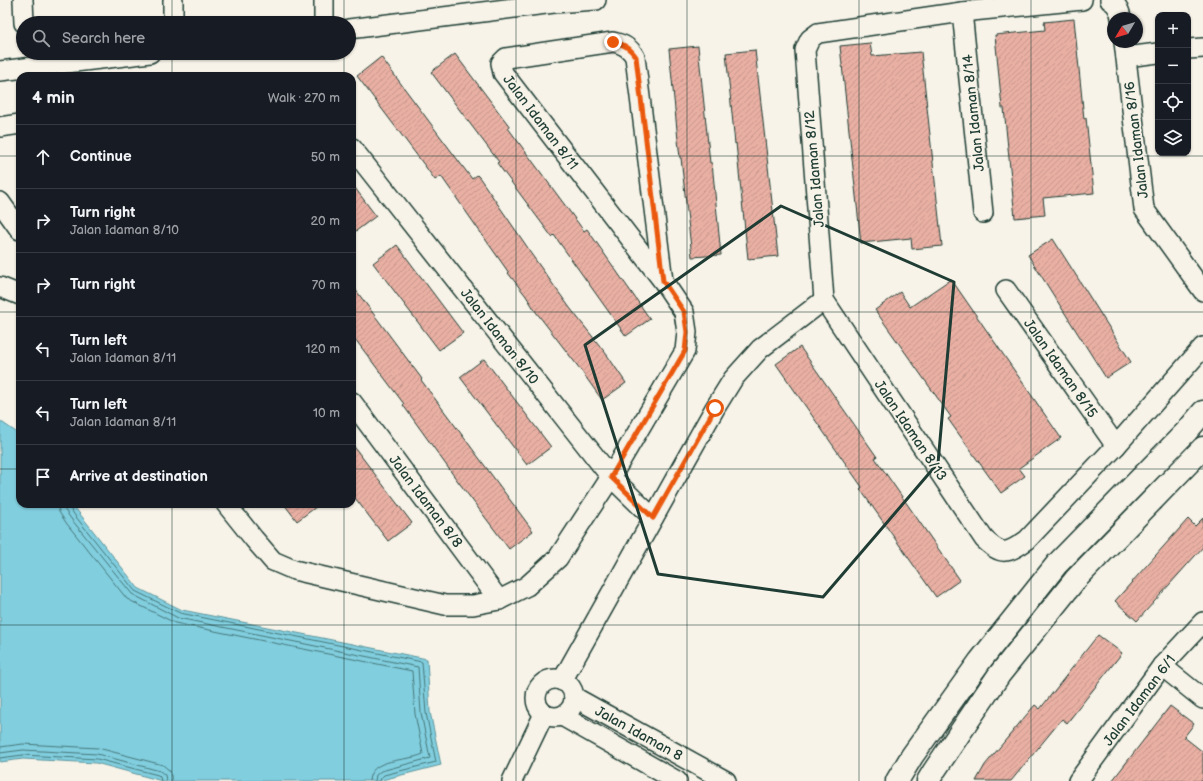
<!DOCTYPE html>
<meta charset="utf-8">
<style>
:root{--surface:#171b24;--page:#20242c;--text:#f1f3f6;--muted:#9ea1a6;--line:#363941}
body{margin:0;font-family:"Balsamiq Sans",sans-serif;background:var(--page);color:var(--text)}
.controls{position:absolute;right:12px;top:12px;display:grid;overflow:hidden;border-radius:8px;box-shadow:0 1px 3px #0004}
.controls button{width:36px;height:36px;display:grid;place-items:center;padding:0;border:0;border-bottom:1px solid var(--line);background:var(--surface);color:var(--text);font:20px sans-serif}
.compass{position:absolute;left:1107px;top:12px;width:36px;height:36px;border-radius:50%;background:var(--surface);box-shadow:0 1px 3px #0004;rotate:232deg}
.stop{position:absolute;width:12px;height:12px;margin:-9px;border:3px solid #ea580c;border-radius:50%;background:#fff}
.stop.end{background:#ea580c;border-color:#fff;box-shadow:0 1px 4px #0008}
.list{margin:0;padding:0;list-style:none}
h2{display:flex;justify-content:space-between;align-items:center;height:52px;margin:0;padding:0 16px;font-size:17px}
h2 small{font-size:13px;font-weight:400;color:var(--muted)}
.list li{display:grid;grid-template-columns:26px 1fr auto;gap:12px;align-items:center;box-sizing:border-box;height:64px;padding:0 16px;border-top:1px solid var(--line)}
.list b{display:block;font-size:15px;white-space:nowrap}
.list p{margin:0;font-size:13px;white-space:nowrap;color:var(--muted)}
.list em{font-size:13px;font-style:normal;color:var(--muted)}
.icon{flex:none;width:22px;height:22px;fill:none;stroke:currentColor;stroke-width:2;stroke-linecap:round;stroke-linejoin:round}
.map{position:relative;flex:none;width:1203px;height:781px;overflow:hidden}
.search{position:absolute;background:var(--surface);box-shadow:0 1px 3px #0004;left:16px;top:16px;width:340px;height:44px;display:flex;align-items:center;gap:10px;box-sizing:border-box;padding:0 14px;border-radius:22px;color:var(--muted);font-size:15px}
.panel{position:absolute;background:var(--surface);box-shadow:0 1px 3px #0004;left:16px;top:72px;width:340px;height:436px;border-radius:12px}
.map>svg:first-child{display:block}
</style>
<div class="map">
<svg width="1203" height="781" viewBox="0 0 1203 781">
<defs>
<pattern id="building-hatch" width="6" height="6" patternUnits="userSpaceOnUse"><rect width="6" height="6" fill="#e9afa3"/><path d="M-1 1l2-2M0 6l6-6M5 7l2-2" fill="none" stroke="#c7978d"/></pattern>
</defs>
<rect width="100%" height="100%" fill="#f7f3e8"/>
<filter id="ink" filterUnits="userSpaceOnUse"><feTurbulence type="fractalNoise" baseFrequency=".025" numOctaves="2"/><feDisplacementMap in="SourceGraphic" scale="8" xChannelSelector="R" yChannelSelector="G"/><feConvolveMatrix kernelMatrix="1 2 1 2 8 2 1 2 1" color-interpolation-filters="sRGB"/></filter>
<g filter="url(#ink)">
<polygon fill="#81cedf" stroke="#5a949b" points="0,421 16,432 20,437 20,504 72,504 138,588 182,610 427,659 430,712 441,765 378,781 162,781 96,763 23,759 0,762"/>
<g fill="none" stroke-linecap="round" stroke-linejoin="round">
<g stroke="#467778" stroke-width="1">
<path d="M58,504L59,512L67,524L127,599L175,623L412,671L415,714L423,754C407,762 370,757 369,781"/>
<polyline points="64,504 64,509 72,520 132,594 178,618 418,667 421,713 430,758 381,771 376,775 375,781"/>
<polyline points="69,504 69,507 76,517 135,591 180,613 422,662 426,713 436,762 384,775 381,778 380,781"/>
<polyline points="0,747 23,744 98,748 163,765 170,771 172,781"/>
<polyline points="0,753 23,750 97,754 160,771 165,775 166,781"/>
<polyline points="0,758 23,755 97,759 158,775 160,777 161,781"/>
</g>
</g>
<g fill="url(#building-hatch)" stroke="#1f3d34">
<polygon points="1074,19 1084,119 1086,118 1094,193 1043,198 1045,215 1015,218 1004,108 1002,108 995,35 1045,30 1044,22"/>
<polygon points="870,43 872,56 921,52 942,246 912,249 911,238 861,243 840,46"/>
<polygon points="698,46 710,163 712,163 721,255 692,257 681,158 680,158 678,140 669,49"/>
<polygon points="755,50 778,256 748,259 736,143 735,144 726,53"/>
<polygon points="455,54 510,127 508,128 584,231 587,229 650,319 626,336 554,235 552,237 497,163 499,162 431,72"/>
<polygon points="381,57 472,179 477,175 479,177 530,251 529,251 570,308 607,355 626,383 602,400 580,369 536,312 526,296 508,273 509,273 441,176 435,180 425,166 357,76"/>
<polygon points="352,184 376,216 352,234"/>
<polygon points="1053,239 1131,362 1106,378 1028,255"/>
<polygon points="397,245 463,333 439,350 373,263"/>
<polygon points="951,279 1061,438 1019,468 1025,476 1001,493 948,419 951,417 875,310 900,292 910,307"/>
<polygon points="352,285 422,379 421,380 468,443 533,531 509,549 454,476 403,405 404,404 352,335"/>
<polygon points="800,347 877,457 875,458 960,580 936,597 860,489 862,487 776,364"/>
<polygon points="484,359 551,447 527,465 460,377"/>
<polygon points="352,444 412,523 388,541 352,494"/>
<polygon points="284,504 320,504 297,521"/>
<polygon points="1203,518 1203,547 1137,621 1115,601 1188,519 1195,526"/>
<polygon points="1098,635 1122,653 1067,723 1062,719 1011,781 976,781 985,765 1023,719 1035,705 1040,709"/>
<polygon points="1170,706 1194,724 1184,737 1203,752 1203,781 1112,781"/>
</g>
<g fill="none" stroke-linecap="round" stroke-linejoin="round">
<defs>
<g id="minor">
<polyline points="23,0 24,23"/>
<path d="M1082,0L962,12L818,33L810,39L805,50L824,300L984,539C1002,556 1007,554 1027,540L1116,446L1203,347"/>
<path d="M1110,0C1117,4 1120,10 1121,18"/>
<polyline points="962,12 983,213"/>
<polyline points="173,23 173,0"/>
<polyline points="324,23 324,0"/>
<polyline points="349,29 554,3 596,0"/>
<polyline points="1124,42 1144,209 1203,291"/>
<polyline points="1188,49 1203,48"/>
<polyline points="1126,57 1158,53"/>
<polyline points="0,71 150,53"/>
<polyline points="0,127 20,124"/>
<polyline points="352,148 611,477 653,518"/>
<polyline points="0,202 20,230"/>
<polyline points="0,287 20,295"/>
<polyline points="1006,290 1116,446"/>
<polyline points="352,402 499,600"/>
<path d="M226,504L254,539L273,561L294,570L445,605H473L499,600L527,586L558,558L611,477L685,351L687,332L684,312L663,281L503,73L501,63L506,58L613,42C624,44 630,48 635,57L663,281"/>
<polyline points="1162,666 1203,699"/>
<circle cx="555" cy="698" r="19"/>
<polyline points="562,681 715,408 733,379 760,349 824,300"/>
<polyline points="574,697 726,781"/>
<polyline points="562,716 677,781"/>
<polyline points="512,781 544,714"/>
<polyline points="1078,781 1162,666 1203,622"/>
</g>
<g id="secondary">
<polyline points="897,781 912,756 980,661 1057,564 1187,431 1203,412"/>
<polyline points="928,781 934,771 999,675 1075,580 1203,448"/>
</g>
</defs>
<use href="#minor" stroke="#1f3d34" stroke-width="22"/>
<use href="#secondary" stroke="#1f3d34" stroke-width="25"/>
<use href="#minor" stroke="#f7f3e8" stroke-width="19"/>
<use href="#secondary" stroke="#f7f3e8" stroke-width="22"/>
</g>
</g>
<g fill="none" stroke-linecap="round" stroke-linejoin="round" filter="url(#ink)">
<path stroke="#ea580c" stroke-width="5" d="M613,42C624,44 630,48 636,57L663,281L684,312L687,332L685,351L611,477L653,518L715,408"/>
</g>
<path fill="none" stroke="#1f3d34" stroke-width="3" stroke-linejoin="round" d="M781,206L954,282L938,463L823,597L658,574L585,345Z"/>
<path fill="none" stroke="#1f3d34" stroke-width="1" stroke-opacity="0.55" d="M172,0V23M344,0V23M516,0V781M687,0V781M859,0V781M1031,0V781M172,53V76M344,53V76M0,156H20M352,156H1203M0,312H20M352,312H1203M0,469H20M352,469H1203M172,504V781M344,504V781M0,625H1203"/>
<g text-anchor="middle" stroke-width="3.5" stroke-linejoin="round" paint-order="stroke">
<g font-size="14" fill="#1f3d34" stroke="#f7f3e8">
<text transform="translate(973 113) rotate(-96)" y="5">Jalan Idaman 8/14</text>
<text transform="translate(541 122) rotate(53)" y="5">Jalan Idaman 8/11</text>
<text transform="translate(1136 140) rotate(-97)" y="5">Jalan Idaman 8/16</text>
<text transform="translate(814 169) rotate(-95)" y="5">Jalan Idaman 8/12</text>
<text transform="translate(500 336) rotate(52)" y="5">Jalan Idaman 8/10</text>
<text transform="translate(1061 368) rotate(55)" y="5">Jalan Idaman 8/15</text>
<text transform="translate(911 430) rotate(56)" y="5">Jalan Idaman 8/13</text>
<text transform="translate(426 501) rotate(53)" y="5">Jalan Idaman 8/8</text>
<text transform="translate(1139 700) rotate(-53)" y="5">Jalan Idaman 6/1</text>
<text transform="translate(639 733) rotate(29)" y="5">Jalan Idaman 8</text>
</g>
</g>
</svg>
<div class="controls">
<button>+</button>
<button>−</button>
<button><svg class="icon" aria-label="locate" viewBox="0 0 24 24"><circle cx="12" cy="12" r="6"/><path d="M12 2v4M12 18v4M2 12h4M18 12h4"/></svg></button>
<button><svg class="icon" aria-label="layers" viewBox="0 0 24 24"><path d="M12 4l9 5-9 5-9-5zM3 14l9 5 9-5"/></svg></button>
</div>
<svg class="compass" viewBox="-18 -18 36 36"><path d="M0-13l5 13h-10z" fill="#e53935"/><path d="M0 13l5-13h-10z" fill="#9ea1a6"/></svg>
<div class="stop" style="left:715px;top:408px"></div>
<div class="stop end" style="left:613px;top:42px"></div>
<div class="search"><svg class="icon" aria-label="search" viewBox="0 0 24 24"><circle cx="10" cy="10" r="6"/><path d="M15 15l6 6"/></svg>Search here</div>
<section class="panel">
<h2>4 min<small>Walk · 270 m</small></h2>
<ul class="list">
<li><svg class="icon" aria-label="ahead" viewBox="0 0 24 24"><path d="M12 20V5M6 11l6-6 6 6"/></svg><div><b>Continue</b></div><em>50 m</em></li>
<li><svg class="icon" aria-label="right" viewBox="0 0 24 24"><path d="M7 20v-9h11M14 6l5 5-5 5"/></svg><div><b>Turn right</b><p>Jalan Idaman 8/10</p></div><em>20 m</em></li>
<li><svg class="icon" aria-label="right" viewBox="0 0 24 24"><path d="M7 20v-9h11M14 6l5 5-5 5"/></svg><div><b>Turn right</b></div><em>70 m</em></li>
<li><svg class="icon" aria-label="left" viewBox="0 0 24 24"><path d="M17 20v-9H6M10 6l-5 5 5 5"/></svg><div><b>Turn left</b><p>Jalan Idaman 8/11</p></div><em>120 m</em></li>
<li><svg class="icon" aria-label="left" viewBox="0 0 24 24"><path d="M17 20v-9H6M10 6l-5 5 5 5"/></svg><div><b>Turn left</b><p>Jalan Idaman 8/11</p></div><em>10 m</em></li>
<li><svg class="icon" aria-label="arrive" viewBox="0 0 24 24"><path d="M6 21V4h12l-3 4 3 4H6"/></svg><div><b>Arrive at destination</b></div></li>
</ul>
</section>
</div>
